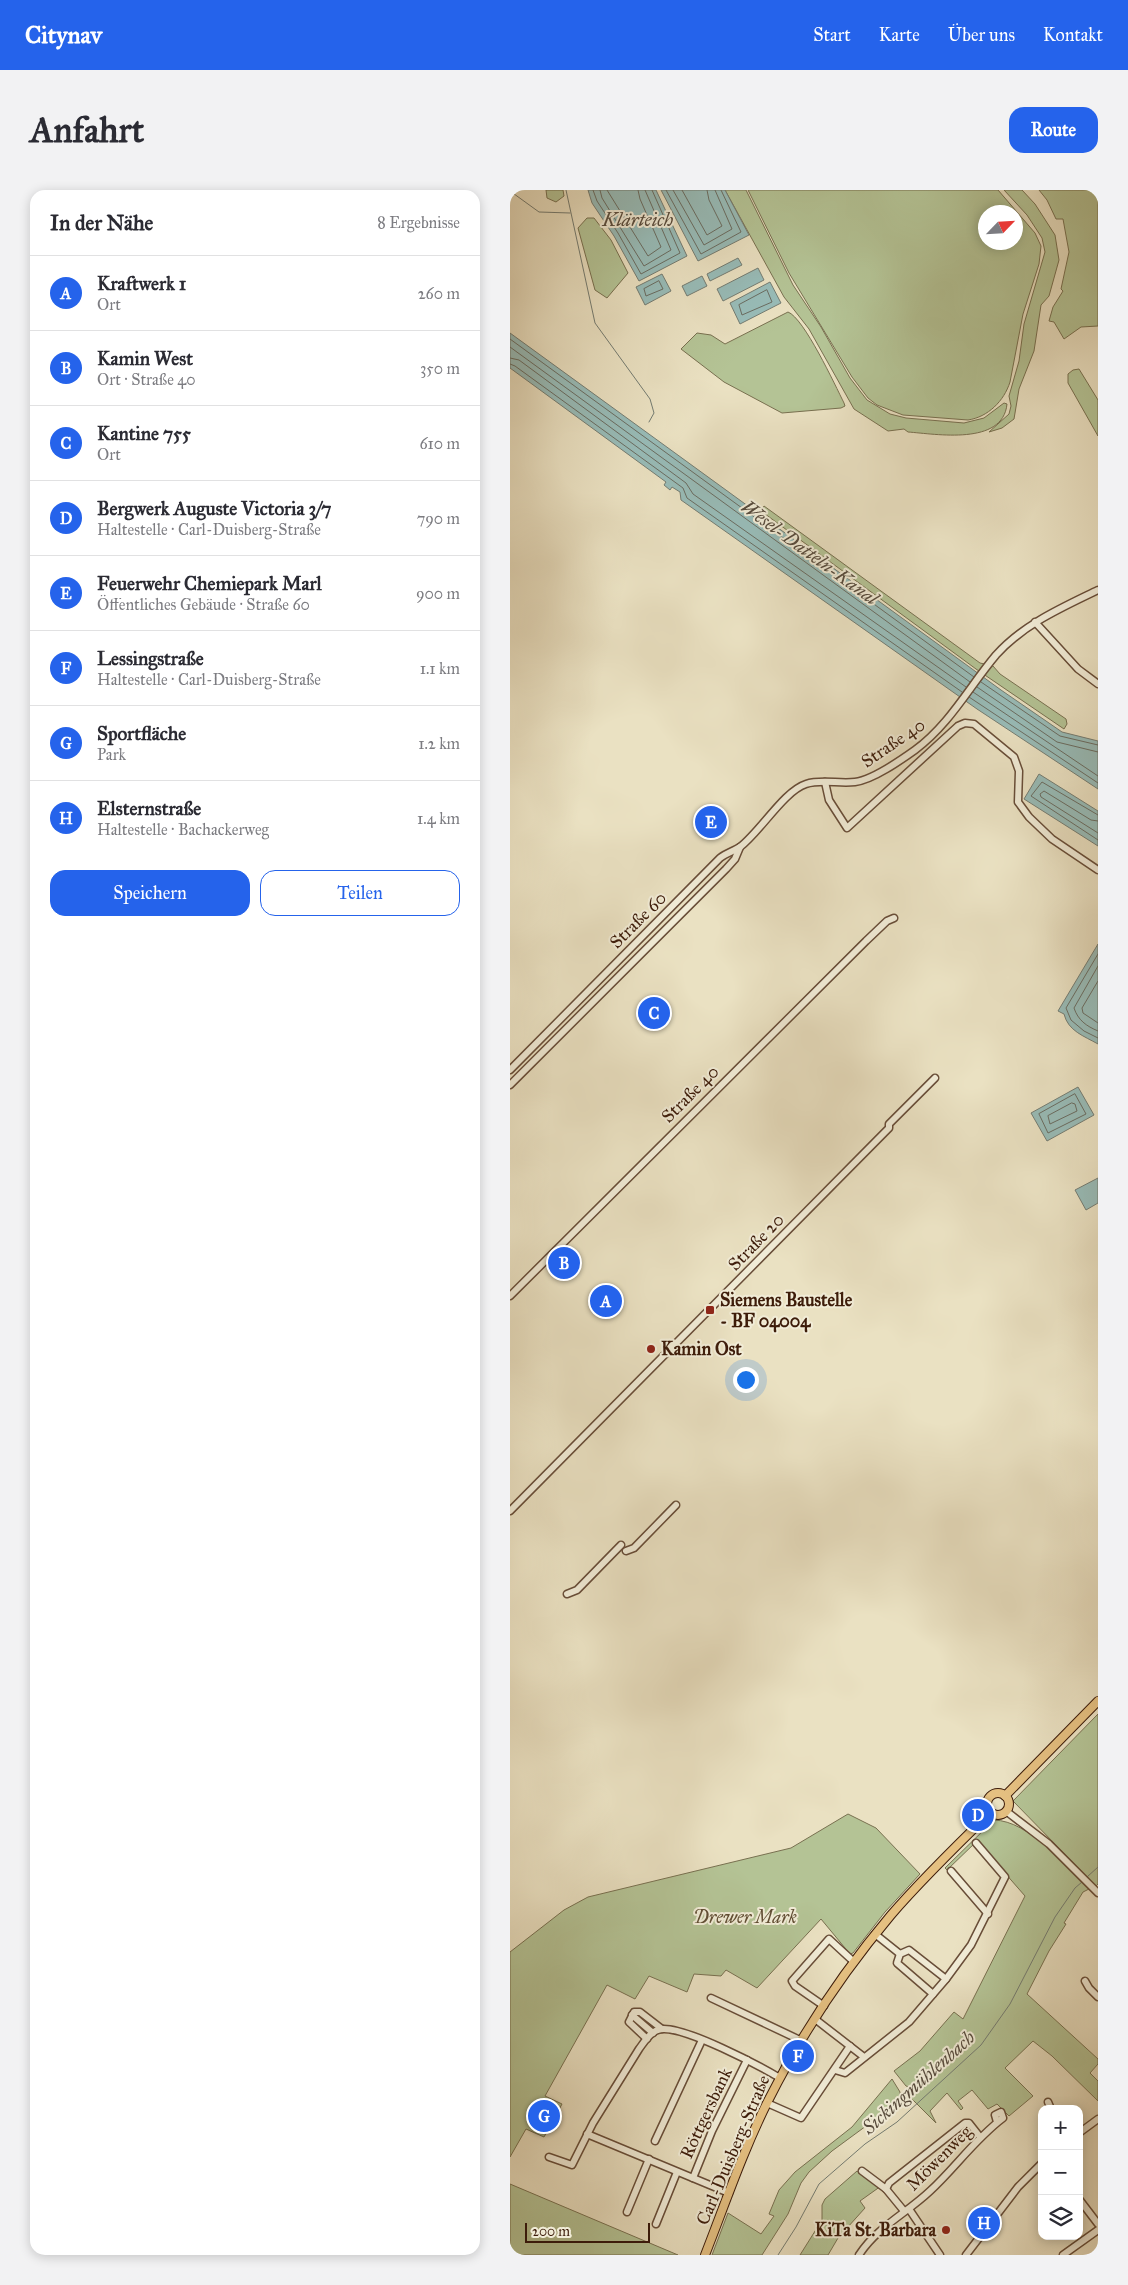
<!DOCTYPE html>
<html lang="de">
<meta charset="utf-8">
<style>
:root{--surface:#fff;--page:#f2f2f3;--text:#2b2b33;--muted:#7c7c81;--line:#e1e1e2;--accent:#2563eb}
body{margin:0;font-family:"IM FELL Great Primer",serif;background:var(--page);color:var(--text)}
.controls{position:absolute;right:15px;bottom:15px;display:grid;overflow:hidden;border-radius:10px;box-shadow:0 2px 12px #0003}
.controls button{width:45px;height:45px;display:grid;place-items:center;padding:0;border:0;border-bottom:1px solid var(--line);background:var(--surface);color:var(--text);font:25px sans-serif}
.compass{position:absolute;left:468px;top:15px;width:45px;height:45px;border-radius:50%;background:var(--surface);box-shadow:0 2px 12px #0003;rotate:65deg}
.scale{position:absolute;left:15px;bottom:12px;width:125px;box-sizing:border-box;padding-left:5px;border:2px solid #3d1c0a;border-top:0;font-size:14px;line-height:18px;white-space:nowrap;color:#3d1c0a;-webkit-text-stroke:4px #f1ecd7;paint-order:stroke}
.you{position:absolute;left:235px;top:1189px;width:18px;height:18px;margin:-12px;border:4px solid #fff;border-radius:50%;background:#1a73e8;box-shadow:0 0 0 8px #1a73e833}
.badge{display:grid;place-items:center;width:32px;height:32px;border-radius:50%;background:var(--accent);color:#fff;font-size:16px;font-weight:700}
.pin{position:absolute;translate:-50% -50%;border:2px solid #fff;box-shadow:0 1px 5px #0006}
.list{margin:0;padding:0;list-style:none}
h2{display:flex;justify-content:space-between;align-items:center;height:65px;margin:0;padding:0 20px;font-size:21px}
h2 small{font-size:16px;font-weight:400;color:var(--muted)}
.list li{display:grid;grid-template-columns:32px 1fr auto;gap:15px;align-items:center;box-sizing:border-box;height:75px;padding:0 20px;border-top:1px solid var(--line)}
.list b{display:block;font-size:19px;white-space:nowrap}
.list p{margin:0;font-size:16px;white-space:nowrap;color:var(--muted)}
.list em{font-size:16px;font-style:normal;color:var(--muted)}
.actions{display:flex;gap:10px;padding:15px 20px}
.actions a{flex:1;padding:11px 0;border:1px solid var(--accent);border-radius:15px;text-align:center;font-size:18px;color:var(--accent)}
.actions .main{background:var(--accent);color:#fff}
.icon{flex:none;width:28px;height:28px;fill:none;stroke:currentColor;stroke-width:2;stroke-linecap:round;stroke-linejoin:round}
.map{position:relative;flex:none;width:588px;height:2065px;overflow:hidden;border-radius:15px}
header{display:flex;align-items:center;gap:30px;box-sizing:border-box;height:70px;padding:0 25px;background:var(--accent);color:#fff}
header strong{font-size:24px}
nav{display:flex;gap:28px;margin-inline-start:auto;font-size:18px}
.intro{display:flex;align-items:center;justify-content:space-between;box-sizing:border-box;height:120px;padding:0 30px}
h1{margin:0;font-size:35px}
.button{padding:12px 22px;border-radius:15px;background:var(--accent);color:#fff;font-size:18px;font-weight:700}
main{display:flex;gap:30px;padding:0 30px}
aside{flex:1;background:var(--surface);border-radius:15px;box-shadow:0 2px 12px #0003}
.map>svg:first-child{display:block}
</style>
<header>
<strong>Citynav</strong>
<nav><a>Start</a><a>Karte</a><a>Über uns</a><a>Kontakt</a></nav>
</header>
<div class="intro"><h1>Anfahrt</h1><a class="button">Route</a></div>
<main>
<aside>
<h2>In der Nähe<small>8 Ergebnisse</small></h2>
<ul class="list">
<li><span class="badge">A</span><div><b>Kraftwerk 1</b><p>Ort</p></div><em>260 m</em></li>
<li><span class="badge">B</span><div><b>Kamin West</b><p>Ort · Straße 40</p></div><em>350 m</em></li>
<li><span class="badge">C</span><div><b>Kantine 755</b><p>Ort</p></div><em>610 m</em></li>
<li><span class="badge">D</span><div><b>Bergwerk Auguste Victoria 3/7</b><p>Haltestelle · Carl-Duisberg-Straße</p></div><em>790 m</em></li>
<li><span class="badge">E</span><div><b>Feuerwehr Chemiepark Marl</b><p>Öffentliches Gebäude · Straße 60</p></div><em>900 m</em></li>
<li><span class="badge">F</span><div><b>Lessingstraße</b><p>Haltestelle · Carl-Duisberg-Straße</p></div><em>1.1 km</em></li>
<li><span class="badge">G</span><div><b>Sportfläche</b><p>Park</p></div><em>1.2 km</em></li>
<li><span class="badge">H</span><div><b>Elsternstraße</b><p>Haltestelle · Bachackerweg</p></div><em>1.4 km</em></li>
</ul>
<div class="actions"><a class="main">Speichern</a><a>Teilen</a></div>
</aside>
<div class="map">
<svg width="588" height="2065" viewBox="0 0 588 2065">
<rect width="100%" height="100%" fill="#eae1c2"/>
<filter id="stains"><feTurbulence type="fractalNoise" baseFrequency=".004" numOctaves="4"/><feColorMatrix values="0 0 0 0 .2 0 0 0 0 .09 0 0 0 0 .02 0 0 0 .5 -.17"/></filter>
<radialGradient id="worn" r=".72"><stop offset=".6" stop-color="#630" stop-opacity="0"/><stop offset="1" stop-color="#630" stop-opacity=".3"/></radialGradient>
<g fill="#b4c395" stroke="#787050" fill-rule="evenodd">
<polygon points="36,0 53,0 54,6 46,12 37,8"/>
<path d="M215,0H236L283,95L311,137L340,188L357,210L380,224L396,228L454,233L474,228L494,213L497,214C493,256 426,244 398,242L394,239L378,241L344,219L299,139L274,107Z"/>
<path d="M238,0H488L525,43L531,56L529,74L513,124L500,192C494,211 478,227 458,230L393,225L367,215L358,208L342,187L279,83ZM476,22H506V52H476Z"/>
<polygon points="494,0 512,0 525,14 545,45 549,70 539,106 531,115 524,161 509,199 504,229 492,238 479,242 499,224 501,216 499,206 509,171 514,134 535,62 532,48 517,25"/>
<polygon points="529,0 588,0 588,136 571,137 554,149 544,132 539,131 543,117 553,101 551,99 559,62 553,29 546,29 537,10"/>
<polygon points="77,28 84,28 101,50 118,83 97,108 85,100 68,38"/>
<path d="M278,122C294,128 325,195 334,213L335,216L331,218L272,223L214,192L171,159L187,143L201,145L215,154Z"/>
<polygon points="569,179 588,210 588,246 558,193 558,184 563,180"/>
<polygon points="254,316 470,473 483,476 490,484 556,529 557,534 554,539 466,479 251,321"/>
<polygon points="588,1524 588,1694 586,1696 503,1611"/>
<polygon points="338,1624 366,1638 410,1684 375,1722 343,1763 340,1764 311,1729 247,1798 216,1780 211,1786 184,1784 177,1802 139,1786 125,1809 97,1795 35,1906 52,1914 34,1947 16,1939 0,1967 0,1762 54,1720 78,1707 281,1658"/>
<path d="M484,1630C519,1631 555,1675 579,1699L573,1702L554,1733L556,1734L539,1761L517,1804L588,1869V1874L580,1883L588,1891V1911L542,1866L523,1851L495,1878L523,1906L499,1926L487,1914L478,1919L462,1900L448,1911L453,1918L451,1920L437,1903L420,1921L426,1933L400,1907L397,1902L399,1897L396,1896L384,1881L410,1861L444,1822L453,1829L515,1706L467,1651L437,1680L435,1678Z"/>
<polygon points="382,1889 390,1902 390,1911 322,1961 299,1982 291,1993 278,2024 252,2065 202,2065 218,2023 251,2044 264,2026 259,2024 269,2000 285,1982 342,1937"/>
<polygon points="347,1981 371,1996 350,2011 355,2018 328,2048 318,2065 290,2065 312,2030 312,2015 315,2009"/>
<polygon points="0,1994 168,2065 0,2065"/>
</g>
<g fill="#98bcb8" stroke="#747c72">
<polygon points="78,0 146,0 177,66 129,91 104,46 82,13"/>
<polygon points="151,0 215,0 239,45 188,71"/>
<polygon points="228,68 232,75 200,91 197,84"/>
<polygon points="248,78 254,90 213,111 207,99"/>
<polygon points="152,84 161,101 135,115 126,97"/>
<polygon points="192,86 197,96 177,106 172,96"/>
<polygon points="260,92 271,113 230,134 220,113"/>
<polygon points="0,143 491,500 552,542 588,551 588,599 467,519 171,310 170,302 162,297 160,300 154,295 156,292 0,178"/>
<polygon points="529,584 588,621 588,656 514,609"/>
<path d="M588,754V854C574,846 558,841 554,824L548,821Z"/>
<polygon points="568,897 584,925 537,951 521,923"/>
<polygon points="588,988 588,1013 576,1020 565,1000"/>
</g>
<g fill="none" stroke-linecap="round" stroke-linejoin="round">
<g stroke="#6a6c61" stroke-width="1">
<polyline points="83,0 87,11 108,43 131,84 170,63 142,0"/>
<polyline points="90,0 92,8 134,76 161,60 135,0"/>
<polyline points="97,0 138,66 151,57 130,9 128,0"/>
<polyline points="156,0 191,64 231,42 211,0"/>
<polyline points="163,0 194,55 222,39 205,0"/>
<polyline points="172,0 197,45 212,36 199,10 197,0"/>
<polygon points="149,91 153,99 136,106 134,99"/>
<polygon points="257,100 262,112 232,125 229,115"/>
<polyline points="0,149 464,487"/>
<polyline points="0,157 460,492"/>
<polyline points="0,168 9,170 176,293 183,304 456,497"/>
<polyline points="0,174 5,176 173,298 177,308 452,502"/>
<polyline points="471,492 550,546 588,555"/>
<polyline points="467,497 547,552 588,562"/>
<polyline points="463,502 588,586"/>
<polyline points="459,507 588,593"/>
<polyline points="588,625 532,592 521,606 588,650"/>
<polyline points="588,631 581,630 534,601 530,604 531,607 588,643"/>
<polyline points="588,764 556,818 561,830 574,841 588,848"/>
<path d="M588,776L564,818C568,830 576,836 588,841"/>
<polyline points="588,791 572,818 573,823 588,833"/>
<polygon points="565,904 576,924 538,943 529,924"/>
<polygon points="562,913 565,914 567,921 540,934 538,926"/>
</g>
<g stroke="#747c72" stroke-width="1">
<polyline points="56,0 85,133 140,209 144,223 139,232"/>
<polyline points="0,1 29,22 60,23"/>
<polyline points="577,1687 588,1677"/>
<polyline points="268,2065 286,2037 309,1994 355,1954 387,1932 471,1855 500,1814 545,1727 565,1698 572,1692"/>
</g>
<defs>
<g id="minor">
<polyline points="525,432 568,479 588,494"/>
<polyline points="315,592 319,610 337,638 448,536 455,533 464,534 504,567 509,581 508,612 519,627 542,649 588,680"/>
<path d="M0,880L210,668C216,663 224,661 230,657C250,642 274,601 296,594C311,589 329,594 345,592C363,590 391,570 405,560C440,534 459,497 486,465C514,434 551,418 588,400"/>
<polyline points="0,895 216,679 225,669 230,657"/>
<polyline points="0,1106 356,751 377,731 384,728"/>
<polyline points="0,1321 379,938 379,934 425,888"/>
<polyline points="116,1361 124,1358 166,1315"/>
<polyline points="57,1404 67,1400 111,1355"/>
<polyline points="496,1621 539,1654 588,1703"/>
<polyline points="441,1681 478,1724"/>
<polyline points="365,1744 390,1764"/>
<polyline points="575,1791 579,1798 588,1807"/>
<polyline points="423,1804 387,1773 390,1764 399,1760 436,1789"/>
<polyline points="201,1808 292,1851"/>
<polyline points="314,1816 285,1796 282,1791 319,1749 344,1772"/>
<polyline points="122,1825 143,1843"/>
<polyline points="305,1829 354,1867"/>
<polyline points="137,1849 119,1832 124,1822 130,1822 152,1839"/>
<polyline points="325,1880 335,1883 399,1832 436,1789 461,1755 495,1687 466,1653"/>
<polyline points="538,1912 541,1919"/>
<polyline points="257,1913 291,1928 340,1856"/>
<polyline points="569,1943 588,1929"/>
<polyline points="77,1944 219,2003"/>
<polyline points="145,1951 192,1850"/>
<path d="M39,1967L62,1975L83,1933L129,1859C135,1851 141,1840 152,1839C176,1837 248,1875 270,1888"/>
<polyline points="352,1981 376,1999 394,2021"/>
<polyline points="183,1988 202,1941 237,1870"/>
<polyline points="376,1999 379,1993 455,1933 459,1933 470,1947"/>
<polyline points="569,2009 588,2034"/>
<polyline points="399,2019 430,2065"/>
<polyline points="117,2022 139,1969"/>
<polyline points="146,2034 167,1982"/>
<path d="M349,2065C367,2037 397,2023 420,2001C445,1978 465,1949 493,1928L491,1922L485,1925L487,1932"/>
<polyline points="456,2065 508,1997 532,1973"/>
<polyline points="553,2065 588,2040"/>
</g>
<g id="major">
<circle cx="488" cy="1614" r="11"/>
<polyline points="495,1606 588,1511"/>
<path d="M195,2065C215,2014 233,1961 258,1911C291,1845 333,1782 381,1725C412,1689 447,1655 481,1622"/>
</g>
</defs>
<use href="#minor" stroke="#684d38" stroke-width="9"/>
<use href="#major" stroke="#3d1c0a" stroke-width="10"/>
<use href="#minor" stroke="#f1ecd7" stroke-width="6"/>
<use href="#major" stroke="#e5c081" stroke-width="8"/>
</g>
<g fill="#8f2418" stroke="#f1ecd7" stroke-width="2">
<rect x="195" y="1115" width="10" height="10" rx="2.5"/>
<circle cx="141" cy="1159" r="5"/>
<circle cx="436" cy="2040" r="5"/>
</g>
<g text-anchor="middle" stroke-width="4" stroke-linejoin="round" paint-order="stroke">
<g font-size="18" fill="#3d1c0a" stroke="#f1ecd7">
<text transform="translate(383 553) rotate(-34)" y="6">Straße 40</text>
<text transform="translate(128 730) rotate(-45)" y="6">Straße 60</text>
<text transform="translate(180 904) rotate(-45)" y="6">Straße 40</text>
<text transform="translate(246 1052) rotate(-46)" y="6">Straße 20</text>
<text transform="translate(196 1923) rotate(-65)" y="6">Röttgersbank</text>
<text transform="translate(223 1960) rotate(-67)" y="6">Carl-Duisberg-Straße</text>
<text transform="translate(429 1968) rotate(-45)" y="6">Möwenweg</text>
</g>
<g font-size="18" font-weight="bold" fill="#3d1c0a" stroke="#f1ecd7" text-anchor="start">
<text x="210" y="1116">Siemens Baustelle<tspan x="210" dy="21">- BF 04004</tspan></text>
<text x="151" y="1165">Kamin Ost</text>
<text x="426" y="2046" text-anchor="end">KiTa St. Barbara</text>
</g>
<g font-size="18" font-style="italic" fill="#614e34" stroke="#f1ecd7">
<text x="235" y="1733">Drewer Mark</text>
</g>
<g font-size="19" font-style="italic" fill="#584c3e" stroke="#f1ecd7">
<text x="128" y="36">Klärteich</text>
<text transform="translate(300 362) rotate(36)" y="7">Wesel-Datteln-Kanal</text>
<text transform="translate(408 1892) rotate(-42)" y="7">Sickingmühlenbach</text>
</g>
</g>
<rect width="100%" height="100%" filter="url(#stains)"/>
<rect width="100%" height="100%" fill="url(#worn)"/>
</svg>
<div class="controls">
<button>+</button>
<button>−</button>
<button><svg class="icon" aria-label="layers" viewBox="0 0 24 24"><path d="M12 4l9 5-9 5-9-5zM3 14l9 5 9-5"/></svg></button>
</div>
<svg class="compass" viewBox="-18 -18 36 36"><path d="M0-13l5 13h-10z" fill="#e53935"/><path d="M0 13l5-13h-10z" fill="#7c7c81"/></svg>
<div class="scale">200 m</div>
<div class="you"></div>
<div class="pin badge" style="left:96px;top:1111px">A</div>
<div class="pin badge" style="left:54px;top:1073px">B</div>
<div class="pin badge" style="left:144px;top:823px">C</div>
<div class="pin badge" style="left:468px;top:1625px">D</div>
<div class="pin badge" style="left:201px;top:632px">E</div>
<div class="pin badge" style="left:288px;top:1866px">F</div>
<div class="pin badge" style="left:34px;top:1926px">G</div>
<div class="pin badge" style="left:474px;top:2033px">H</div>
</div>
</main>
